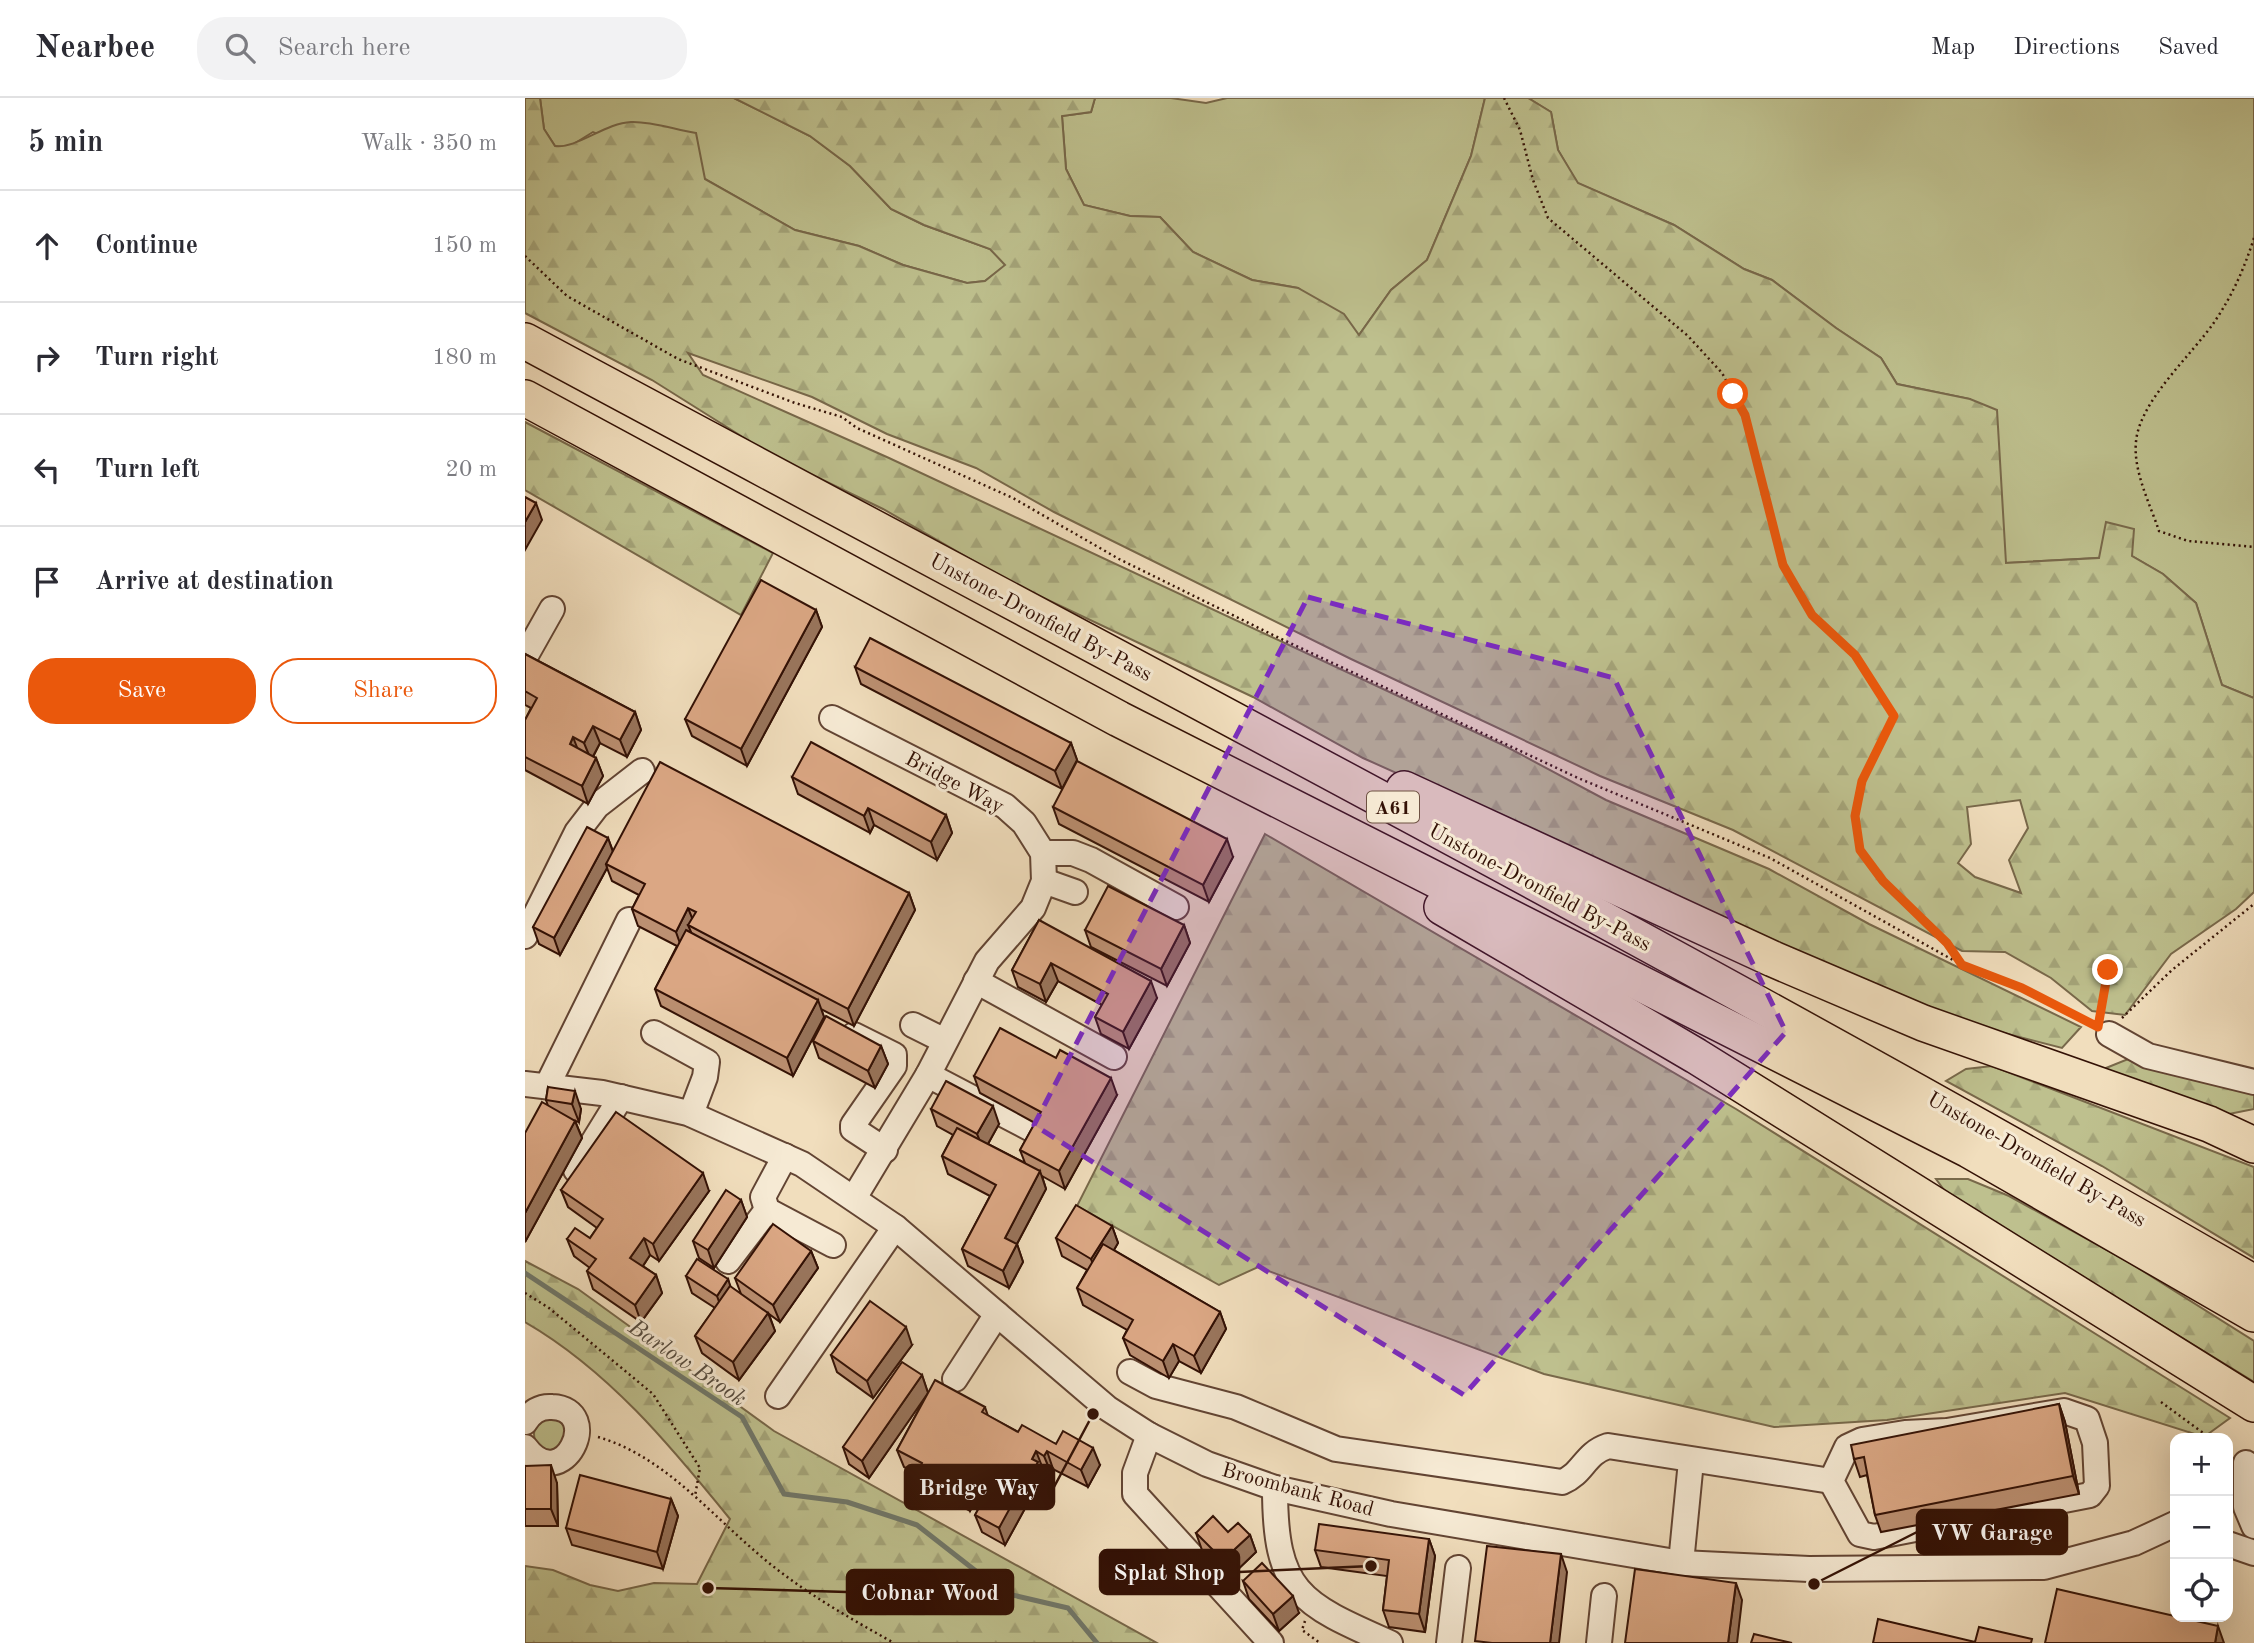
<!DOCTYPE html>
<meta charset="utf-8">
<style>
:root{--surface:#fff;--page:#f2f2f3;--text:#2b2b33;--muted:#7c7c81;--line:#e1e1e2;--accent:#ea580c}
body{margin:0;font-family:"Old Standard TT",serif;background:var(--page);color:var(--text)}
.controls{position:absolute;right:21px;bottom:21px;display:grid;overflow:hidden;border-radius:14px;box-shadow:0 7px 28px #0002}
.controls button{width:63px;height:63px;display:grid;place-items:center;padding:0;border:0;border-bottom:2px solid var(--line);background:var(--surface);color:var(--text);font:35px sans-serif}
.stop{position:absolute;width:21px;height:21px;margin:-16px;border:5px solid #ea580c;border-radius:50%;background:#fff}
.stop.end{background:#ea580c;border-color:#fff;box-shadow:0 2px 7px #0008}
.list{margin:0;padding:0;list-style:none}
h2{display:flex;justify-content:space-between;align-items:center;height:91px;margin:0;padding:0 28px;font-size:30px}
h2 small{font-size:23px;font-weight:400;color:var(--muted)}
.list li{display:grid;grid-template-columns:46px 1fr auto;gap:21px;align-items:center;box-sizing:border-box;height:112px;padding:0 28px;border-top:2px solid var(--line)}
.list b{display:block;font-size:26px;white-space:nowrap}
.list em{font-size:23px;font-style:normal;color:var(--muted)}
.actions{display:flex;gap:14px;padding:21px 28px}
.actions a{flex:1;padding:16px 0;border:2px solid var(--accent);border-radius:28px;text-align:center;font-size:24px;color:var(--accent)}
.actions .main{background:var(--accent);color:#fff}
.icon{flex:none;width:38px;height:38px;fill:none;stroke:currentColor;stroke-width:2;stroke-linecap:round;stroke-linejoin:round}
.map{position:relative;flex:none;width:1729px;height:1545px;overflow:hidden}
header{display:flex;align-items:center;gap:42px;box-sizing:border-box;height:98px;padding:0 35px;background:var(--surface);border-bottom:2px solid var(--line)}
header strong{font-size:33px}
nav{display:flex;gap:38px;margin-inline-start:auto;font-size:24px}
.search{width:490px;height:63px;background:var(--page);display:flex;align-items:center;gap:18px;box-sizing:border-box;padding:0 24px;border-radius:28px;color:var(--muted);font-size:26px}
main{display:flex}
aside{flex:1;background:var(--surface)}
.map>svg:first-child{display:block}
</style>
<header>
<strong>Nearbee</strong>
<div class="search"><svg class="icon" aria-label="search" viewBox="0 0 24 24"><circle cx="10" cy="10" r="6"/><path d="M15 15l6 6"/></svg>Search here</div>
<nav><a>Map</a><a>Directions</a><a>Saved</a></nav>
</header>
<main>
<aside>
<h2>5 min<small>Walk · 350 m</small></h2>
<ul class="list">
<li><svg class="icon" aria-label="ahead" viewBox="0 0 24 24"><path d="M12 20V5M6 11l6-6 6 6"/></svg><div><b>Continue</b></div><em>150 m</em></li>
<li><svg class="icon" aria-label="right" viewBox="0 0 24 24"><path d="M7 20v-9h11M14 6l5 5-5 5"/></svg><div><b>Turn right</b></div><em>180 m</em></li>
<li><svg class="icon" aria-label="left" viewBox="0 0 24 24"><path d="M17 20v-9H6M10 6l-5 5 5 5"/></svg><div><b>Turn left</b></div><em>20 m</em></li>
<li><svg class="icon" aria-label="arrive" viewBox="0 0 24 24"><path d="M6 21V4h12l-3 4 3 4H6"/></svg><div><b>Arrive at destination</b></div></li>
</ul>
<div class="actions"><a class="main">Save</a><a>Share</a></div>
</aside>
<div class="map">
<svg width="1729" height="1545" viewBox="0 0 1729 1545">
<defs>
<pattern id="forest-firs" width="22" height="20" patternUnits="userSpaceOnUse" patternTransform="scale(1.75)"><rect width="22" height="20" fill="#bec08e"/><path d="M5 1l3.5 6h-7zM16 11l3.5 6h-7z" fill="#a4a479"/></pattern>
</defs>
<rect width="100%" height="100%" fill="#f1debd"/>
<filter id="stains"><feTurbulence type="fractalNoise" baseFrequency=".00286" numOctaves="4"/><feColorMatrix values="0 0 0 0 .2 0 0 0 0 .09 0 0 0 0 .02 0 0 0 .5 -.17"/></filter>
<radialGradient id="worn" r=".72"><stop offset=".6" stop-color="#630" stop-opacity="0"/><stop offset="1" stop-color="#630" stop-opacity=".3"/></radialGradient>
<g fill="#bec08e" stroke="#78684a" stroke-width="2">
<polygon points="15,0 209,0 285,38 325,68 366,111 399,127 465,151 481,167 460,183 442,185 378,167 334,148 270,132 180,81 68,34 42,50 30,48 19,31"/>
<polygon points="570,0 646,0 681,5 702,0 960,0 946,58 902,162 866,192 834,237 773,190 727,182 668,154 635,119 605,118 559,107 541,71 537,18 566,14"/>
<polygon points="1003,0 1729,0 1729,600 1697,587 1671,505 1638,476 1607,458 1480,465 1445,301 1372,286 1356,260 1311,230 1247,182 1219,171 1149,127 1052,85 1033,52 1026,14"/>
<circle cx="25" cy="1336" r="16"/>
</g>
<g fill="url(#forest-firs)" stroke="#78684a" stroke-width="2" fill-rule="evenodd">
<path d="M0,0H15L19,31L30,48C52,51 80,25 106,24C126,23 151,32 171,35L180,81L270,132L334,148L378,167L442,185L460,183L480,167L465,151L399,127L366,111L325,68L285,38L209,0H570L566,14L537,18L541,71L559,107L605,118L635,119L668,154L727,182L773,190L819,216L834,237L866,192L902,162L946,58L960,0H1003L1026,14L1033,52L1053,85L1149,127L1219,171L1247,182L1311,230L1356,260L1372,286L1445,301L1472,312L1481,465L1574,460L1581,424L1609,431L1607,458L1638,476L1671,505L1697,587L1729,600V794L1711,811L1646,856L1600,917L1567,913L1526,880L1480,854L1437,853L1208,732L1075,678L826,561L529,414L451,370L362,336L287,299L163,255L178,277L364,360L980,648L1081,702L1244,771L1344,826L1556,929L1537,950L1475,934L1360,895L838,660L728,599L487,485L358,411L248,358L127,282L0,215ZM1495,702L1503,730L1484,762L1496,795L1450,779L1433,765L1446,746L1442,709Z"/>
<polygon points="0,324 248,455 216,517 0,392"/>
<polygon points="740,736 1211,1011 1705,1320 1679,1339 1540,1295 1362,1322 1249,1329 1019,1276 733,1169 694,1187 552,1108"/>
<polygon points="1613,957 1729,989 1729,1011 1704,1016 1576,972"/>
<polygon points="1467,968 1729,1069 1729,1160 1577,1068 1421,983 1441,971"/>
<polygon points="1411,1081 1443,1081 1484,1098 1602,1163 1729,1243 1729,1284 1422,1096"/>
<path d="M0,1163L53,1191L249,1333L632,1545H0V1468L28,1472L65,1487L93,1493L129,1485L172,1486L205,1421C145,1347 83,1272 0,1224Z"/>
</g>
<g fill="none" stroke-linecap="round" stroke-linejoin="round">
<polyline stroke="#71786a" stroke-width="5" points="0,1175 217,1319 259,1396 322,1404 392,1427 479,1495 543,1510 572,1545"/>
<defs>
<g id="minor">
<polyline points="0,559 27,511"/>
<polyline points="307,620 480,708 499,725 518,755 519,783 508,810 462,863 403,977 329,1100"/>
<polyline points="518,755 548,755 566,762 651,809"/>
<polyline points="519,783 550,794"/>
<polyline points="0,838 52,734 72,708 117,673"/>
<polyline points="451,883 589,959"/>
<polyline points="388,927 420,943"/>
<polyline points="129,935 182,964 180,979 166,1016"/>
<polyline points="1584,936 1623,958 1729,984"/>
<polyline points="329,937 369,957 369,968 328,1027 328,1031 360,1052"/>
<polyline points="403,977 514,1035"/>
<polyline points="0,986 77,995 163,1015 277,1066 370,1129 582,1310 624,1337 682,1366 750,1390 866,1416 1156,1465 1284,1471 1519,1469 1609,1445 1650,1426"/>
<polyline points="22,988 104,822"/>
<polyline points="260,1058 238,1099 242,1112 308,1147"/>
<polyline points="51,1072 96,999"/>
<polyline points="203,1163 242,1112"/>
<path d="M605,1274L631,1288L711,1309L811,1351L1037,1384C1059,1375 1059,1356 1083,1348L1306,1383"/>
<polyline points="430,1281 472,1216"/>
<polyline points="253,1298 370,1129"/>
<polygon points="1539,1313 1562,1321 1570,1345 1572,1388 1565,1397 1349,1439 1335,1436 1306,1383 1322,1349 1337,1342 1380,1335 1422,1333"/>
<path d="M0,1324C6,1314 15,1308 27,1309C80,1311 38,1400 0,1349"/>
<polyline points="624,1337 610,1375 610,1396 746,1545"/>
<polyline points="1721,1365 1721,1409 1729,1428"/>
<path d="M750,1390C750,1494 774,1505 865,1545"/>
<polyline points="1703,1446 1729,1455"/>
<polyline points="1156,1465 1166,1363"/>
<polyline points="924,1545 933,1470"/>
<polyline points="1074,1545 1079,1498"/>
</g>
<g id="highway">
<path d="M0,243C578,554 1161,857 1729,1185"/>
<polyline points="0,300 594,621 1444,1052 1729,1216"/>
<polyline points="879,691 1248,861 1398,925 1684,1026 1729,1047"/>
<polyline points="917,809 1171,958 1729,1306"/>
</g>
</defs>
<use href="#minor" stroke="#624433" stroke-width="28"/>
<use href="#highway" stroke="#331105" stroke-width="38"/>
<g stroke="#331105" stroke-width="2.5" stroke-dasharray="2 3.5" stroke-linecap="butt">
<path d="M979,0L995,32L1008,82L1023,120L1163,238L1197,275L1220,317L1258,467L1287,517L1330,557L1369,618C1358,639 1346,660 1338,681C1305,768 1392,803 1435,864"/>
<path d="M1729,140C1719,171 1708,196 1690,223C1668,256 1614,303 1611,344C1608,373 1625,406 1634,433L1663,443L1729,449"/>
<polyline points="0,158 42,198 153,261 270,305 317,319 332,330 488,400 594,461 748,537 1053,680 1245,760 1437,867 1497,890 1566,926"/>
<polyline points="1573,919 1583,872"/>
<polyline points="1597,920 1647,872 1729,806"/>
<polyline points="0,1195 24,1210 128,1296 175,1370 170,1398"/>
<polyline points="1636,1304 1685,1340"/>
<path d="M73,1339C136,1357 183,1413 231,1454C273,1491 321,1518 369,1545"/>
<polyline points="780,1523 777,1532 795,1545"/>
</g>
<use href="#minor" stroke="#f6ead4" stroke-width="24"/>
<use href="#highway" stroke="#f1debd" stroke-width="35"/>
</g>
<g fill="#bc9072" stroke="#331105" stroke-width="2">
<polygon points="291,512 297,529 222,668 167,638 160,621"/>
<polygon points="0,556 110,614 116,632 102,659 75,645 68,659 71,660 78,678 63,706 0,672 0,622 6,610 0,607"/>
<polygon points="330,569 546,645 552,662 537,691 336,586"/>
<polygon points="267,679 421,717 427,735 412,762 349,727 345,735 273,696"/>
<polygon points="528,709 708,759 684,804 534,726"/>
<polygon points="83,740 88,753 384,795 390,812 329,928 296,911 299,919 268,978 136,908 130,891 152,848 113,828 107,811 114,797 87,783 82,770 35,857 14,846 8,829"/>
<polygon points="514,822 632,900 604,951 576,936 570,919 577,907 533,883 521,904 493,889 487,872"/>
<polygon points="659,827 665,845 642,888 566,849 560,832"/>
<polygon points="288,943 356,948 363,966 350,990 294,960"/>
<polygon points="449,978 592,997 540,1091 517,1078 521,1091 492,1146 498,1164 484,1190 443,1168 437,1151 465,1098 423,1076 417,1058 428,1037 412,1028 406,1011 474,1026 463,1046 500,1065 495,1052 510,1025 455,995"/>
<polygon points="23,989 56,1011 54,1024 50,1023 57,1040 0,1144 23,1008 21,1002"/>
<polygon points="36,1092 184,1093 134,1163 125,1157 118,1168 131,1177 137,1195 116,1224 68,1191 62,1173 65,1170 49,1158 42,1141 65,1140 72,1130 43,1109"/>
<polygon points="216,1102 222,1119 189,1170 174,1160 168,1143"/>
<polygon points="587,1128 593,1145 589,1152 695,1214 701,1231 676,1275 654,1263 644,1280 605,1257 598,1240 602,1232 558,1207 552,1190 562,1172 537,1158 531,1140"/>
<polygon points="286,1153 293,1170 255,1224 244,1216 250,1233 214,1282 177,1255 170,1238 190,1210 167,1195 161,1178 203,1181 205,1189 216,1196 210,1180"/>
<polygon points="387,1247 348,1300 312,1274 306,1257"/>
<polygon points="397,1277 403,1295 460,1309 463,1318 493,1334 531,1346 575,1367 563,1389 528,1371 526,1375 518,1371 516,1373 519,1381 511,1397 504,1393 501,1399 503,1405 480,1447 457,1434 450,1417 454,1410 448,1407 445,1413 400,1389 396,1378 379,1369 372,1352 402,1296 344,1380 324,1366 318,1349"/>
<polygon points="1534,1306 1540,1324 1554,1396 1356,1434 1350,1417 1342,1377 1335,1379 1329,1361"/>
<polygon points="0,1368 32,1385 33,1428 0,1428"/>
<polygon points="146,1401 153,1418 138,1471 47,1447 41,1430"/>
<polygon points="671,1435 725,1437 731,1454 704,1480 677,1452"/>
<polygon points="904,1441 910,1458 900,1534 864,1529 858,1512 862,1478 796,1469 790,1452"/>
<polygon points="718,1483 774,1515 754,1533 724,1501"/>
</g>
<g fill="#99755c" stroke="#331105" stroke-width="2">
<polygon points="11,405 17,422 0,452 0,424"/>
<polygon points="291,512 297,529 222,668 216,651"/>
<polygon points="110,614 116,632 102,659 95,642"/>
<polygon points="68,628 75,645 66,662 59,645"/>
<polygon points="48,639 55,657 45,646"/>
<polygon points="546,645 552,662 537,691 530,673"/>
<polygon points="71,660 78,678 63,706 57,688"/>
<polygon points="343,710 349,727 345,735 339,718"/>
<polygon points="421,717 427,735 412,762 406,744"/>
<polygon points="83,740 89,757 81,766 82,770 35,857 29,840"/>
<polygon points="702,741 708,759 684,804 678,787"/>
<polygon points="384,795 390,812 329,928 323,911"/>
<polygon points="163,810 170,827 163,827 166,834 157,851 151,834"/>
<polygon points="659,827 665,845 642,888 636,871"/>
<polygon points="526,865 533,883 521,904 515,886"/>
<polygon points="626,883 632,900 604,951 598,934"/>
<polygon points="293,902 299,919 268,978 262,960"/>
<polygon points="356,948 363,966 350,990 343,973"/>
<polygon points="586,980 592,997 540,1091 534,1073"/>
<polygon points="50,993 56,1011 54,1024 47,1006"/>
<polygon points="468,1008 474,1026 459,1053 452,1036"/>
<polygon points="50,1023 57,1040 0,1144 0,1115"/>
<polygon points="515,1073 521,1091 486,1157 480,1140"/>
<polygon points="178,1075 184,1093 134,1163 128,1146"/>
<polygon points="216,1102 222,1119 189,1170 183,1152"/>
<polygon points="587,1128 593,1145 573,1179 566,1161"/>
<polygon points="119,1140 125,1157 112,1177 105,1160"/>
<polygon points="492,1146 498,1164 484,1190 478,1173"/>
<polygon points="286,1153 293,1170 255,1224 248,1207"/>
<polygon points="131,1177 137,1195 116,1224 110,1207"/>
<polygon points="203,1181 209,1199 198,1215 192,1198"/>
<polygon points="695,1214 701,1231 676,1275 669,1258"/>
<polygon points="243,1215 250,1233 214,1282 208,1264"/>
<polygon points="381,1229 387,1247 348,1300 342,1283"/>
<polygon points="648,1246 654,1263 644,1280 638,1263"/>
<polygon points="397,1277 403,1295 344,1380 337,1363"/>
<polygon points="1534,1306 1540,1324 1554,1396 1548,1378"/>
<polygon points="568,1350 575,1367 563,1389 556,1372"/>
<polygon points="511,1353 518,1371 516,1373 519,1381 511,1397 504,1379 507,1361"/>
<polygon points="522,1353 528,1371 526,1375 519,1358"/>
<polygon points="26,1367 32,1385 33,1428 26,1411"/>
<polygon points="498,1376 504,1393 501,1399 503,1405 480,1447 474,1430 493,1385"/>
<polygon points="442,1390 448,1407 445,1413 438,1396"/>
<polygon points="146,1401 153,1418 138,1471 132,1454"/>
<polygon points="725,1437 731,1454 704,1480 698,1462"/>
<polygon points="904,1441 910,1458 900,1534 894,1516"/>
<polygon points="1036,1456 1042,1474 1034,1545 1025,1545"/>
<polygon points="1211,1485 1217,1502 1212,1545 1203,1545"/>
<polygon points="768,1498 774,1515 754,1533 748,1516"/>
<polygon points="1693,1528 1699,1545 1690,1545"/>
</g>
<g fill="#dba784" stroke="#331105" stroke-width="2">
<polygon points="0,399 11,405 0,424"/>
<polygon points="236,482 291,512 216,651 160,621"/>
<polygon points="345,540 546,645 530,673 330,569"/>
<polygon points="0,556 110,614 95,642 68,628 59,645 48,639 45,646 71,660 57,688 0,659 0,622 12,600 0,593"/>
<polygon points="286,644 421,717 406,744 343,710 339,718 267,679"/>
<polygon points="552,663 702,741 678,787 528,709"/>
<polygon points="135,664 384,795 323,911 163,827 171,814 163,810 151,834 107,811 120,786 81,766"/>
<polygon points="62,729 83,740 29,840 8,829"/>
<polygon points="583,788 659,827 636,871 560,832"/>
<polygon points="514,822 626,883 598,934 570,919 583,896 526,865 515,886 487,872"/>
<polygon points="161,832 293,902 262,960 130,891"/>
<polygon points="301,918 356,948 343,973 288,943"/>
<polygon points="475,930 531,960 535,952 586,980 534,1073 495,1052 516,1014 449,978"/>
<polygon points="421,983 468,1008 452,1036 406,1011"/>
<polygon points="23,989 50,993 47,1006 21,1002"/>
<polygon points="17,1004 50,1023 0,1115 0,1035"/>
<polygon points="91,1014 178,1075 128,1146 119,1140 105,1160 131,1177 110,1207 62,1173 71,1161 42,1141 50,1130 65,1140 78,1121 36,1092"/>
<polygon points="432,1030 515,1073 480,1140 492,1146 478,1173 437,1151 471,1087 417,1058"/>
<polygon points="201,1092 216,1102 183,1152 168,1143"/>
<polygon points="551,1107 587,1128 566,1161 531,1140"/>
<polygon points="248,1126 286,1153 248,1207 210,1180"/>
<polygon points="578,1146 695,1214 669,1258 648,1246 638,1263 598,1240 608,1222 552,1190"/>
<polygon points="172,1161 203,1181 192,1198 161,1178"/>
<polygon points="205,1188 243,1215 208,1264 170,1238"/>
<polygon points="345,1203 381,1229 342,1283 306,1257"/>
<polygon points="377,1264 397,1277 337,1363 318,1349"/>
<polygon points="410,1282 460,1309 457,1314 493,1334 497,1327 531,1346 538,1333 568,1350 556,1372 522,1353 519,1358 511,1353 507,1361 513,1364 504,1379 498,1376 493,1385 497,1388 474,1430 450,1417 460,1399 442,1390 438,1396 394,1372 397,1365 372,1352"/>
<polygon points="1534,1306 1548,1378 1350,1417 1339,1359 1329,1361 1326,1347"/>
<polygon points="26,1367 26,1411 0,1411 0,1368"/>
<polygon points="55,1377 146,1401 132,1454 41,1430"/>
<polygon points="688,1418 703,1434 713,1425 725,1437 698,1462 671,1435"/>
<polygon points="794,1426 904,1441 894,1516 858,1512 864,1462 790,1452"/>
<polygon points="962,1448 1036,1456 1025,1545 967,1545 950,1543"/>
<polygon points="737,1465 768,1498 748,1516 718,1483"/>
<polygon points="1110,1471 1211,1485 1203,1545 1100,1545"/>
<polygon points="1532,1491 1693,1528 1690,1545 1520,1545"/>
<polygon points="1353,1521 1450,1544 1454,1529 1507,1541 1506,1545 1348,1545"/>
<polygon points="1229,1536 1267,1545 1226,1545"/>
</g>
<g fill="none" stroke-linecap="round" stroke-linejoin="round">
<polyline stroke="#ea580c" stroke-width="9" points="1208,296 1220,317 1258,467 1287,517 1330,557 1369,618 1337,683 1330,718 1335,752 1358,783 1422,845 1437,867 1497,890 1573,929 1583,872"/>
</g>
<path fill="#7b2cbf" fill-opacity="0.2" stroke="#7b2cbf" stroke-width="5" stroke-dasharray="14 9" stroke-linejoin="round" d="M783,499L1089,580L1261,934L939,1297L509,1027Z"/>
<g text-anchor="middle" stroke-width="6" stroke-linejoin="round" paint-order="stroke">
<rect fill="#f6ead4" stroke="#6e5243" stroke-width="2" x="842" y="693.5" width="52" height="31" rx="5"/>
<g font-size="19" font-weight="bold" fill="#331105">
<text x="868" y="716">A61</text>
</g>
<g font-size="21" fill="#331105" stroke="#f6ead4">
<text transform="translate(516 519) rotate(28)" y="7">Unstone-Dronfield By-Pass</text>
<text transform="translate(430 684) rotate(28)" y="7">Bridge Way</text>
<text transform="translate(1015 789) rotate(28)" y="7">Unstone-Dronfield By-Pass</text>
<text transform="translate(1512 1061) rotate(30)" y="7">Unstone-Dronfield By-Pass</text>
<text transform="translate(773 1391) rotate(15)" y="7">Broombank Road</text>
</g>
<g font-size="23" font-style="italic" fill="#574d40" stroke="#f6ead4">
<text transform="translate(163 1264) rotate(34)" y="8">Barlow Brook</text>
</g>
</g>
<path fill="none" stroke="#331105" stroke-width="2.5" d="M568 1316L529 1389M1289 1486L1392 1434M846 1468L714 1474M183 1490L322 1494"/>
<g fill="#331105" stroke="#f6ead4" stroke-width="2.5">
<circle cx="568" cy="1316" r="7"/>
<circle cx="1289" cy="1486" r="7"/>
<circle cx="846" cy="1468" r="7"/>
<circle cx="183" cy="1490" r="7"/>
</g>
<g fill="#331105" stroke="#331105" stroke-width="2.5">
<rect x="380" y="1367" width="149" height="44" rx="7"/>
<rect x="1392" y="1412" width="150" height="44" rx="7"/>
<rect x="575" y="1452" width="139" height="44" rx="7"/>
<rect x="322" y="1472" width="166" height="44" rx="7"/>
</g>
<g font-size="23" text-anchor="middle" font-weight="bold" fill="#fff">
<text x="454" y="1397">Bridge Way</text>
<text x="1467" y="1442">VW Garage</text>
<text x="644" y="1482">Splat Shop</text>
<text x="405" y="1502">Cobnar Wood</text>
</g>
<rect width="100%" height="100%" filter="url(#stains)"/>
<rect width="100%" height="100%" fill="url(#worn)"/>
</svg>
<div class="controls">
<button>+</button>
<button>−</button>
<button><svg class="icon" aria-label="locate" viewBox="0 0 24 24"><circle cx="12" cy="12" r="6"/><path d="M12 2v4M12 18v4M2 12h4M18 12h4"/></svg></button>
</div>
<div class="stop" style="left:1208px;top:296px"></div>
<div class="stop end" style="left:1583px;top:872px"></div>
</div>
</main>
